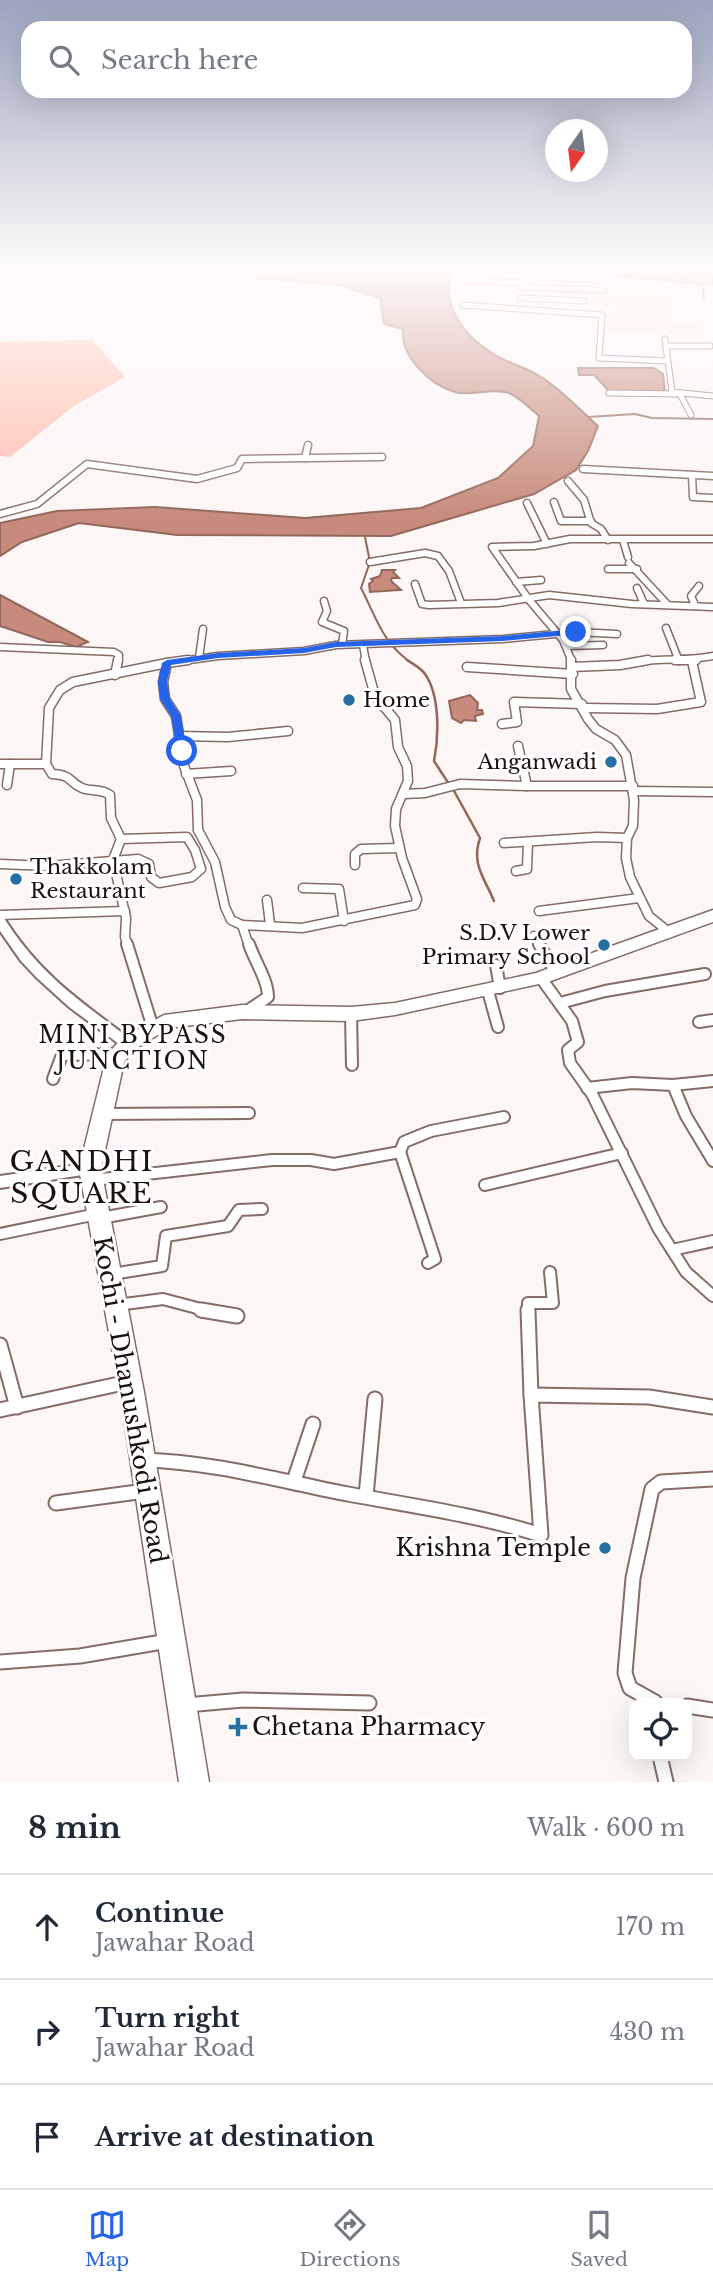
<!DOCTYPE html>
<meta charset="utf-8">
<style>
:root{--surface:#fff;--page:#f6f6f7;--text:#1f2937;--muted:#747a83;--line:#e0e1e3;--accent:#2563eb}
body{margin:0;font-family:"Libre Baskerville",serif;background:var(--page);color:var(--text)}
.controls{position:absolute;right:21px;bottom:21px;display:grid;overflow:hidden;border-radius:14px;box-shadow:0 7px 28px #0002}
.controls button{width:63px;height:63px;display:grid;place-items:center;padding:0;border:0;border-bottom:2px solid var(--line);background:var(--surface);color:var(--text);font:35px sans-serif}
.compass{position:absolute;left:545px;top:119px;width:63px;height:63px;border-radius:50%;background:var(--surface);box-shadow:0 7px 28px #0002;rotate:194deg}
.stop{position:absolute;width:21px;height:21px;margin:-16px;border:5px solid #2563eb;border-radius:50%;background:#fff}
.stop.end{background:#2563eb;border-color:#fff;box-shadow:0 2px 7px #0008}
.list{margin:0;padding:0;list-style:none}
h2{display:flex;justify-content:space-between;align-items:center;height:91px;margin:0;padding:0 28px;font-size:30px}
h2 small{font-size:23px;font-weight:400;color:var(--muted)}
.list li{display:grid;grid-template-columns:46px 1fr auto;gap:21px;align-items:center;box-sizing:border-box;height:105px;padding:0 28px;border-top:2px solid var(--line)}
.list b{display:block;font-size:26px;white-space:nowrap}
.list p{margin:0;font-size:23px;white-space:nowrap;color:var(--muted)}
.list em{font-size:23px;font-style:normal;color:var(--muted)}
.icon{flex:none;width:38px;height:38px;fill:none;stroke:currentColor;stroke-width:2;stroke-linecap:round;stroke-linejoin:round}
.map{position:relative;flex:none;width:713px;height:1782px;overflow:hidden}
.search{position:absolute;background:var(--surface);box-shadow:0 7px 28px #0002;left:21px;right:21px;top:21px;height:77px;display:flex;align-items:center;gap:18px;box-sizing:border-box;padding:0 24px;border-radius:21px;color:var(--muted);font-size:26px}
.sheet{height:406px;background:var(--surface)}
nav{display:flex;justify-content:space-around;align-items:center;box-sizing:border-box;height:98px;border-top:2px solid var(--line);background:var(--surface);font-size:19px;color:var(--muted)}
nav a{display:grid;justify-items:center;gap:4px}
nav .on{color:var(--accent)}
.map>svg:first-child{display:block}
</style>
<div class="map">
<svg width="713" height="1782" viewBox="0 0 713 1782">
<rect width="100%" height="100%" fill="#fcf6f5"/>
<polygon fill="#fce6e0" points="563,288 667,291 673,307 669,323 700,324 707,335 605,332 609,316 615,312 616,308 593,306 592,296 561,294"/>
<polygon fill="#febdae" points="92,340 125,377 74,406 10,457 0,456 0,342"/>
<g fill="#c78a7c" stroke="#93665b" stroke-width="2">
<path d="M266,269H453C439,306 465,338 497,356C511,364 527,368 541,377C561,389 580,410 598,426L588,451L576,470L534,494L391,536L177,535L79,523L22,542L0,556V523L57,511L155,507L305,518L421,508L498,478L533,446L539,416C530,408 520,398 509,393C492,387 471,397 455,392C430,385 400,356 403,329L384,324L380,298L340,285L257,278Z"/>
<polygon points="643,269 682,271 682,279 686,269 713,269 713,285 617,276 636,272 653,274"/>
<polygon points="578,368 654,368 663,374 665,393 609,391 594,375 579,375"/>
<polygon points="395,570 393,572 399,578 392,578 391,581 401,590 370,592 369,584 373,581 371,579 380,576 382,570"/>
<polygon points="0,595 88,642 76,647 60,642 48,642 0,626"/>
<polygon points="470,695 478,703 477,710 482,710 483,714 475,716 476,721 464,720 461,723 452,718 449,701"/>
</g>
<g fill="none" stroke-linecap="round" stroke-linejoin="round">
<g stroke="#93665b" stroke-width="2">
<polyline points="681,269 687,275"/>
<polyline points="694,283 703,288 704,299"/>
<polyline points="588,417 635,414 652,418 713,419"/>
<path d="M365,537L370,562L361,588C376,617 382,642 410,662"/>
</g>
<g stroke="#93665b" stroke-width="2.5">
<path d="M407,660C413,664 421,668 425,674C440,695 439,736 434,761L449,784"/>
<path d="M453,789L480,838C471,864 484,877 494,901"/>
</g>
<defs>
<g id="street-far4">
<polyline points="564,269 573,270"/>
<polyline points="463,273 600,280"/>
<polyline points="461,280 521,283"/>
<polyline points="521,287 604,290"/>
<polyline points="520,298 584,301"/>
<polyline points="463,305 602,315 599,358 667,361"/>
<polyline points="665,339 672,392 713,396"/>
<polyline points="666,346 710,346"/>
<polyline points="609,393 680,394 691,415"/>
</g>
<g id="street-far3">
<polyline points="305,458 308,445"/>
<polyline points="583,469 713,476"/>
<polyline points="692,475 693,497 713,498"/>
<polyline points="568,481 584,500 591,523 601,529 608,540"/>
<polyline points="554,502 561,521 591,521"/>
<polyline points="527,503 547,544"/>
<polyline points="0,514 37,504 87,464 197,479 237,468 242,459 382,457"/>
<polyline points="623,540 628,557"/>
<polyline points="370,562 425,553 438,556 449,571 461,603"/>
<polyline points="629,563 667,604"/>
<polyline points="608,569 637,569"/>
<polyline points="516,582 541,580"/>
<polyline points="415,584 422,604 429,605 498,603 549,595 632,604 713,607"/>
<polyline points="637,588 644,604"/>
<polyline points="324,601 327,611 322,622 344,631 342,644"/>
<polyline points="695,605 691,596 699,586"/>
<polyline points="666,628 679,661"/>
<polyline points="363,645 366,662"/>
<polyline points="566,646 603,645"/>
<polyline points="0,647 114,652 119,655 118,662"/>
<polyline points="199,658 203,629"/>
<polyline points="175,662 218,656 304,651 336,645 503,639 576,632 617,634"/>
<polyline points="572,662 563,640 530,601 492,547 534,546 570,539 713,539"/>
<path d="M638,662C663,657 688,662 713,656"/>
</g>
<g id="street-far2">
<polyline points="188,660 167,663 163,682 165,699 176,716 184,766 197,800 198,830 215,862 225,907 231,920 242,925 249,946"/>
<polyline points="571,660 571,689 588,719 596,729 615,740 626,755 634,800 633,826 627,838 626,858 630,877 649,916 670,933"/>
<polyline points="675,660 696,660"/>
<polyline points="467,667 573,674"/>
<polyline points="572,667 620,665 648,660"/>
<polyline points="115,675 118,660"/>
<polyline points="585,708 657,709 701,702 692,661"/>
<polyline points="502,724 517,722 514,702 582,704"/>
<polyline points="179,736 228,737 288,731"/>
<polyline points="0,764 46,764"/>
<polyline points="186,774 231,771"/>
<polyline points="7,785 10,764"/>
<polyline points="527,786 633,786"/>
<polyline points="633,791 713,792"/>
<polyline points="404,794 425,793 460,784 527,786 518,746"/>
<polyline points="121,839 113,860 126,918 125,937 128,946"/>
<polyline points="504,843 597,837 627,838"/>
<path d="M0,864L48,866L138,859L149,864L151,877L159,883L192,877L201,869L195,850L187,837L121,839L111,818L110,795C101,788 92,792 82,788C68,782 73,775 52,774L46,764L49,708L60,690L73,682L167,663"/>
<polyline points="355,865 355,854 361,849 399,848"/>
<polyline points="516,871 527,869 528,842"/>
<polyline points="303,888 339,889 344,921"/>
<polyline points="267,900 270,924"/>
<polyline points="539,911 639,898"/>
<polyline points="0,915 125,911"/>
<polyline points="242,925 302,928 415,905 417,899 402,858 395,826 396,809 408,781 407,766 398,747 395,720 375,696 365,660"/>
<polyline points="534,936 540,946"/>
</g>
<g id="street-far1">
<polyline points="127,944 153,1028"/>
<path d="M249,944C255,962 268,980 268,997L250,1009"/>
<polyline points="539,944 556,973"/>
<polyline points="496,965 500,988"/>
<polyline points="541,978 572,1021 578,1042 568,1050 570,1063 592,1094 658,1228 686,1272 713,1296"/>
<polyline points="488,991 498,1027"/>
<polyline points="560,1003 605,991 705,974"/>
<polyline points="351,1014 352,1065"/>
<polyline points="699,1022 713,1020"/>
<polyline points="53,1079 62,1055 117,1054"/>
<polyline points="673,1085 713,1081"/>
<polyline points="587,1088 632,1083 673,1085 686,1116 713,1161"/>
<polyline points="103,1114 249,1113"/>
<polyline points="400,1152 435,1259 428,1263"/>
<polyline points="93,1180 272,1160 311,1160 334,1164 400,1152 404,1142 431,1131 504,1117"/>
<polyline points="485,1185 622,1153"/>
<polyline points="101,1218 161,1207"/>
<polyline points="0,1234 97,1214"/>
<polyline points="672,1250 713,1241"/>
<polyline points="112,1274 162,1266 166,1236 228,1226 239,1210 262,1209"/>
<polyline points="117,1305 163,1299 212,1312"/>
<polyline points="528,1312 528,1303 553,1303 550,1272"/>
</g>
<g id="street">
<polyline points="201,1310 237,1316"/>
<polyline points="528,1310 531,1395"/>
<polyline points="0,1345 17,1407"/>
<polyline points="0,1410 128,1382"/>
<path d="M144,1460C214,1462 280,1481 348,1494C413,1506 478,1515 541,1535L531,1395L649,1397L713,1407"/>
<polyline points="294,1481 313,1424"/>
<polyline points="366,1496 375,1399"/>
<polyline points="56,1503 145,1491"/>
<polyline points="0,1662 80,1656 168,1641"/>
<polyline points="655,1702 630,1688 625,1673 633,1578 652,1489 661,1482 713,1479"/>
<polyline points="186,1705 243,1700 369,1703"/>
<polyline points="687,1706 713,1710"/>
<polyline points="660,1756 666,1782"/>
</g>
<g id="secondary">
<path d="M0,917L4,918C40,975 80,1001 133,1041L135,1044L133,1047H123L69,1007L36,977L21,961L0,931Z"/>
<polygon points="90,1163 95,1165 98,1169 95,1173 0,1188 0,1176"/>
</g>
<polygon id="highway" points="713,910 713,922 548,982 395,1015 351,1021 242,1019 169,1028 135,1049 124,1062 101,1169 144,1392 209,1782 179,1782 120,1392 79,1169 107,1055 121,1039 164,1015 242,1005 351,1007 395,1003 536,973"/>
</defs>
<use href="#street-far4" stroke="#856c66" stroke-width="7"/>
<use href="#street-far3" stroke="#856c66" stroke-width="9"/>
<use href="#street-far2" stroke="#856c66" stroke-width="11"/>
<use href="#street-far1" stroke="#856c66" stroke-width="14"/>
<use href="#street" stroke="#856c66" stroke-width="17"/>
<use href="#secondary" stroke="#856c66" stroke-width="4"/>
<use href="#highway" stroke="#856c66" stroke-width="3"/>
<use href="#street-far4" stroke="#fff" stroke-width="5"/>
<use href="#street-far3" stroke="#fff" stroke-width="6"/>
<use href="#street-far2" stroke="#fff" stroke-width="8"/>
<use href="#street-far1" stroke="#fff" stroke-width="10"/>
<use href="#street" stroke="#fff" stroke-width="13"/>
<use href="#secondary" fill="#fff" fill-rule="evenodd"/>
<use href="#highway" fill="#fff" fill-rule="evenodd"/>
</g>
<linearGradient id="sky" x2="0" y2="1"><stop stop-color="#9ba3bd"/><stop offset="0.52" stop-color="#fefbfa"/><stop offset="1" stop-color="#fefbfa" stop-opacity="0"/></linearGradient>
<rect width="713" height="519" fill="url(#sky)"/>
<polygon fill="#2563eb" points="576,629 580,632 579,634 503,641 336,647 304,653 218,658 171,665 167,682 170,699 181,716 187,751 182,754 177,751 171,716 160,699 158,682 162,663 167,660 218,653 304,648 336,642 503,636"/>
<g fill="#256fa3" stroke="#fff" stroke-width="2.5">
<circle cx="349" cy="700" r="7"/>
<circle cx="611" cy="762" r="7"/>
<circle cx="16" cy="879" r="7"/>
<circle cx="604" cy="945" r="7"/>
<circle cx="605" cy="1548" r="7"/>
<path d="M234.5 1716.5h7v7h7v7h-7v7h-7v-7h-7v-7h7z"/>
</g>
<g text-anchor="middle" stroke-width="6" stroke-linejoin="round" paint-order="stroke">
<g font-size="21" fill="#1b110f" stroke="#fff" text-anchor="start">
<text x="363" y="707">Home</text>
<text x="597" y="769" text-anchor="end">Anganwadi</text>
<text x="30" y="874">Thakkolam<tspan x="30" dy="24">Restaurant</tspan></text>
<text x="590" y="940" text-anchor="end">S.D.V Lower<tspan x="590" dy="24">Primary School</tspan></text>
</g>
<g font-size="23" letter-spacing="2" fill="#1b110f" stroke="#fff">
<text x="133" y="1043">MINI BYPASS<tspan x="133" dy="26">JUNCTION</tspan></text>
</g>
<g font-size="24" fill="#1b110f" stroke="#fff">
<text transform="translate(130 1400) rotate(80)" y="8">Kochi - Dhanushkodi Road</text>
</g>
<g font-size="24" fill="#1b110f" stroke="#fff" text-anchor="end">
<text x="591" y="1556">Krishna Temple</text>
<text x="252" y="1735" text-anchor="start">Chetana Pharmacy</text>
</g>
<g font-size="28" letter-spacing="2" fill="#1b110f" stroke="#fff">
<text x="82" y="1171">GANDHI<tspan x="82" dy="32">SQUARE</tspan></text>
</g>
</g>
</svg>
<div class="controls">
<button><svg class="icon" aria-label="locate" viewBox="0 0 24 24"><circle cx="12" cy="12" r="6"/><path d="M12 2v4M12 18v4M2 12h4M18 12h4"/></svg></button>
</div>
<svg class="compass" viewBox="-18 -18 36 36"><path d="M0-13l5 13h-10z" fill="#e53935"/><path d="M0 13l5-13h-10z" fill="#747a83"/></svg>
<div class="stop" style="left:182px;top:751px"></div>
<div class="stop end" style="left:576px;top:632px"></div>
<div class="search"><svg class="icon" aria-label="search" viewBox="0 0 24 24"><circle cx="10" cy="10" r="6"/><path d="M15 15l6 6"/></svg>Search here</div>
</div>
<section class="sheet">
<h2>8 min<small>Walk · 600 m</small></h2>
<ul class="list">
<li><svg class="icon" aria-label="ahead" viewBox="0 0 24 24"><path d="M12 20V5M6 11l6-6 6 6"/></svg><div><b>Continue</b><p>Jawahar Road</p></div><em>170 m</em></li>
<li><svg class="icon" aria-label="right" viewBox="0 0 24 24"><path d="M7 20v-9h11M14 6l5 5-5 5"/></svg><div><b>Turn right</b><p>Jawahar Road</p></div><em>430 m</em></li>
<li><svg class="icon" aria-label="arrive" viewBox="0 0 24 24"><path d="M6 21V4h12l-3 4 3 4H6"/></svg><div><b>Arrive at destination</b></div></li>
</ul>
</section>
<nav>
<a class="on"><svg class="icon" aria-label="map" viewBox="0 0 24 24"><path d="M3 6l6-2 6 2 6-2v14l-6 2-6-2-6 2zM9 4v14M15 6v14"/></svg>Map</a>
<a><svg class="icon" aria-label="directions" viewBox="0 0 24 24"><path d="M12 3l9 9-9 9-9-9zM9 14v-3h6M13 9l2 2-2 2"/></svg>Directions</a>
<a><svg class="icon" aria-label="saved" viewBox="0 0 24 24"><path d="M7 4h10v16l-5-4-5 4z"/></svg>Saved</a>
</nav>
